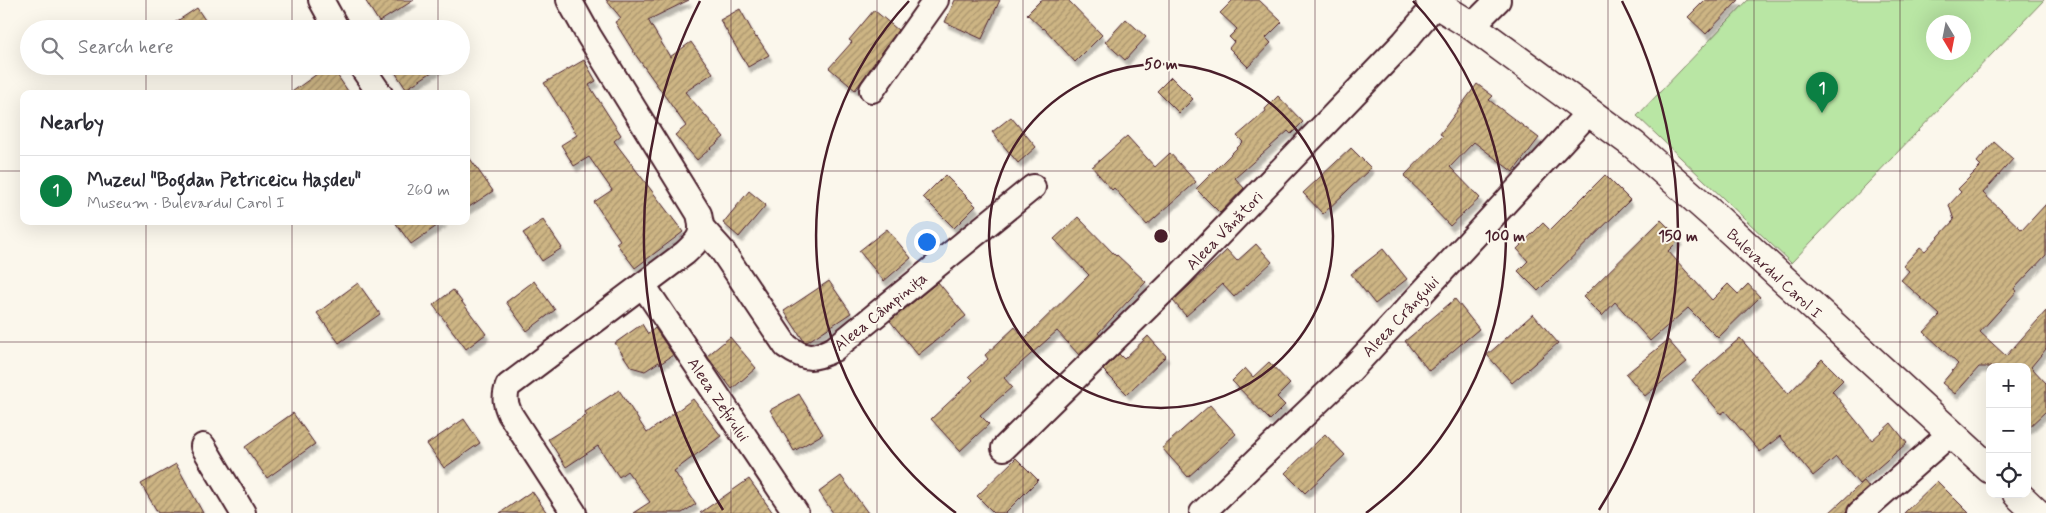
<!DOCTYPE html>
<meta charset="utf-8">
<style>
:root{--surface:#fff;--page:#f7f7f7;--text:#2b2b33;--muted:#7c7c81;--line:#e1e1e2;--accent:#0b8043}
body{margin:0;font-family:Mynerve,sans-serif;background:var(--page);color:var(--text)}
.controls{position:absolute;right:15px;bottom:15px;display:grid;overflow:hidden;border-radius:10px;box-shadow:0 5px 20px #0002}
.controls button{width:45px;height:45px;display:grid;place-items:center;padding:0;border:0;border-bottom:1px solid var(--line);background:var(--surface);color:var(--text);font:25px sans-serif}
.compass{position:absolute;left:1926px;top:15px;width:45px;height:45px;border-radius:50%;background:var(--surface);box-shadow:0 5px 20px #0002;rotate:170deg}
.you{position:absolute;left:926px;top:241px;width:18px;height:18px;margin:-12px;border:4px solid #fff;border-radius:50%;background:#1a73e8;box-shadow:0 0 0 8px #1a73e833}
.badge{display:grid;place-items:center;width:32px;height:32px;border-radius:50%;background:var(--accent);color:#fff;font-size:16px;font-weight:700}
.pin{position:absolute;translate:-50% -41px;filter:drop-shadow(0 1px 2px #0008)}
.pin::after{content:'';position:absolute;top:26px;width:18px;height:15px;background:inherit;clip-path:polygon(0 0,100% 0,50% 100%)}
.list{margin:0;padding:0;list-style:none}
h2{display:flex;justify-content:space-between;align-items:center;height:65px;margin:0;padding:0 20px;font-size:21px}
h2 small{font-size:16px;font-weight:400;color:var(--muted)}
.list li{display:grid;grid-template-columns:32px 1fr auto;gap:15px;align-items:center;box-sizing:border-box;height:70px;padding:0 20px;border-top:1px solid var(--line)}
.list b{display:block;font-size:19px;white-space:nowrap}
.list p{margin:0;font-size:16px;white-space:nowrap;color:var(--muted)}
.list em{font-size:16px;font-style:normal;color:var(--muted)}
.icon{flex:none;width:28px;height:28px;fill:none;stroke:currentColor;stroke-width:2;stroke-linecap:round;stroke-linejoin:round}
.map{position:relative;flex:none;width:2046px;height:513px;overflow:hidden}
.search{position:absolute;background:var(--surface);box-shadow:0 5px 20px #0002;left:20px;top:20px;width:450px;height:55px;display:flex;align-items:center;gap:12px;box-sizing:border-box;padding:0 18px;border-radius:28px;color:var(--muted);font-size:19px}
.panel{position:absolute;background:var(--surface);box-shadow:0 5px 20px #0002;left:20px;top:90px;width:450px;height:135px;border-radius:10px}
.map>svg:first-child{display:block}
</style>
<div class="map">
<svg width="2046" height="513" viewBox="0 0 2046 513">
<defs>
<pattern id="building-hatch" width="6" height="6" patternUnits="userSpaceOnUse" patternTransform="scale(1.25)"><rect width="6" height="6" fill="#cdb584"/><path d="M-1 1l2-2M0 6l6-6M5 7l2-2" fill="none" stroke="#a8936c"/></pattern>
<filter id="shadow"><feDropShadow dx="3" dy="5.5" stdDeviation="1" flood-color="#0004"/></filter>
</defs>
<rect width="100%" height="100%" fill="#fbf7ec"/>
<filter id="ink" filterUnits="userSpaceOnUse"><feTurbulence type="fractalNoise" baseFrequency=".02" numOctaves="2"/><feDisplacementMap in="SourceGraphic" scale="10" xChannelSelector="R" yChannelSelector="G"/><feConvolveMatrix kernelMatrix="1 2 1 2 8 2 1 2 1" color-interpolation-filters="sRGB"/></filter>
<g filter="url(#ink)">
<path fill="#b9e6a4" stroke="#828268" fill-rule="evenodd" d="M1748,0H2044L1791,263L1637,116ZM1934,22H1964V52H1934Z"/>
<g fill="url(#building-hatch)" stroke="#4a1f2b" filter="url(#shadow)">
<polygon points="365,0 414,0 379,22"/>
<polygon points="606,0 689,0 648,20 670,57 691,42 713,73 685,92 724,137 697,160 675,135 686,126 635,54 615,22 621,18"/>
<polygon points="955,0 1000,0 982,39 945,22"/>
<polygon points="1041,0 1068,0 1102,35 1075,62 1044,28 1043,29 1027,14"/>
<polygon points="1233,0 1259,0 1282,22 1266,38 1271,43 1248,67 1229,48 1234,42 1229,37 1237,29 1220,13"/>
<polygon points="1705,0 1739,0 1706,34 1688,17"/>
<polygon points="197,8 211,29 165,29"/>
<polygon points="740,9 756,38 757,37 769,55 748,67 720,20"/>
<polygon points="874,10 898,30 855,90 829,68 852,42 849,40"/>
<polygon points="1126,19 1146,37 1125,60 1105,42"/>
<polygon points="584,60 596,81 589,85 621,135 614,141 683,232 635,268 616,243 620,240 594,202 612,190 589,157 574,166 561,145 577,135 544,83"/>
<polygon points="328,66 331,66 350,94 289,94"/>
<polygon points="391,66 441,66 406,89"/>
<polygon points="1171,77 1193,99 1179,113 1157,91"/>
<polygon points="1477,84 1493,96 1489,100 1539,138 1513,172 1474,142 1450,167 1480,198 1450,226 1431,206 1433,204 1404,176 1443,136 1440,134"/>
<polygon points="1278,96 1303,122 1291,134 1288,131 1235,178 1244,188 1220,213 1196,189 1243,142 1237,136 1266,111 1265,109"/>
<polygon points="1011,117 1036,147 1018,163 992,132"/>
<polygon points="1127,136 1155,167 1170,153 1196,182 1147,225 1114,188 1112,190 1092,167"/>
<polygon points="1994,142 2013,159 1983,193 2022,230 2046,204 2046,255 2014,289 2017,291 1980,332 2006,356 2046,311 2046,349 2031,367 2046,383 2046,411 2027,429 2027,367 1979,367 1955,394 1942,383 1958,364 1924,332 1940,315 1901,280 1909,271 1903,266 1920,247 1925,251 1954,220 1949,205 1961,192 1958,189 1981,166 1977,162"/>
<polygon points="1351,148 1371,168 1323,214 1303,193"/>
<polygon points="466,153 493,191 466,209"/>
<polygon points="945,175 976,206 954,228 923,197"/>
<polygon points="1605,175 1630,200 1538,291 1518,271 1528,261 1517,249 1543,223 1550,230"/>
<polygon points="749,191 766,205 739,237 723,223"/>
<polygon points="1078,217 1116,256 1117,255 1146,282 1098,333 1100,335 1079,355 1057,331 1004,378 1012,387 980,415 989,424 960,451 931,419 973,380 969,376 988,359 985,355 1015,327 1025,338 1089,275 1054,239"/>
<polygon points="543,220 562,248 542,261 523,233"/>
<polygon points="1661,220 1680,239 1668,251 1712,300 1728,284 1738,294 1748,284 1760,297 1718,338 1688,308 1650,341 1615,302 1602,316 1583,297"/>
<polygon points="394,221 444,221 411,244"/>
<polygon points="887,229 911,258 884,281 859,251"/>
<polygon points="1256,244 1272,262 1234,297 1222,284 1186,316 1173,301 1227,250 1237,261"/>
<polygon points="1383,249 1407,279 1375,304 1351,274"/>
<polygon points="534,281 555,310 527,331 506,302"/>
<polygon points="829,281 851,313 807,342 804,341 784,311"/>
<polygon points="938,282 966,316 918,355 890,321"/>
<polygon points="358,283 380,314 339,343 317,313"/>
<polygon points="453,290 486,334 466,349 433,305"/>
<polygon points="1455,299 1479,329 1429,371 1405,341"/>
<polygon points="1533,314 1558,343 1512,383 1487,355"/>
<polygon points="642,324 648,334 655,328 673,355 660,364 659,362 645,371 631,367 615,343"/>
<polygon points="1148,336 1166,356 1127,394 1103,370 1119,354 1124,359"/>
<polygon points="730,337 756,368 732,389 707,356"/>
<polygon points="1740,338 1788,394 1822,359 1843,380 1832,391 1872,440 1891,423 1907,443 1859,484 1836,457 1813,476 1780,436 1760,452 1725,411 1721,414 1692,380"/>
<polygon points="1668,340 1687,362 1645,396 1626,374"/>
<polygon points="1269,362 1290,384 1277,397 1285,405 1270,420 1232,381 1245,368 1253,377"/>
<polygon points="619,390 647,433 693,399 721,436 674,471 696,504 682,513 633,513 650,502 627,471 619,477 598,446 566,467 548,439 587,415 585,412"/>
<polygon points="799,394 823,434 794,451 770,410"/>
<polygon points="1210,405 1236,434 1188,477 1162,448"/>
<polygon points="293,413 315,444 267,478 245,447"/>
<polygon points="464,419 480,443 444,468 427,444"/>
<polygon points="1325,434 1345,455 1305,493 1285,473"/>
<polygon points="1016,458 1038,480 1005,513 994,513 977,496"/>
<polygon points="176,464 203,513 158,513 141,484"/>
<polygon points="841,476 868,513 833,513 819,492"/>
<polygon points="749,479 773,513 700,513"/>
<polygon points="1864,481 1869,487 1851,503 1847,513 1829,513"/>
<polygon points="1937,481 1969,513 1904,513"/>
<polygon points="532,491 547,513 500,513"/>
</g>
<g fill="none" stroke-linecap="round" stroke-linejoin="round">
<defs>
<g id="minor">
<polyline points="321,0 337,29"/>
<path d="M569,0L589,36L699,214C704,235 700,239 685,253L508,386C504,397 505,403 510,414L574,513"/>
<polyline points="1472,26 1498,0"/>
<polyline points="361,66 380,94"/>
<polyline points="872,90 936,0"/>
<path d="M703,229L721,249L786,346C806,360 812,360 834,349L1033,187"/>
<polyline points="643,285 796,513"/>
<polyline points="203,446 243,513"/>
<polyline points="1004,448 1180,275 1404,42 1436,4"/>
<polyline points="1202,513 1347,374 1590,111"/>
<polyline points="1860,513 1951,433"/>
</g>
<g id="major">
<polyline points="1430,0 1472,26 1634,145 1720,221 1990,469"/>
<polyline points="2017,494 2037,513"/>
</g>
</defs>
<use href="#minor" stroke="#4a1f2b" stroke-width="28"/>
<use href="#major" stroke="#4a1f2b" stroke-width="31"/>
<use href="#minor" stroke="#fbf7ec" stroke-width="24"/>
<use href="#major" stroke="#fbf7ec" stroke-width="28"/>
</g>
</g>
<path fill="none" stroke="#4a1f2b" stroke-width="1" stroke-opacity="0.55" d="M146,0V29M292,0V29M438,0V29M585,0V513M731,0V513M877,0V513M1023,0V513M1169,0V513M1315,0V513M1461,0V513M1608,0V513M1754,0V513M1900,0V513M146,66V94M292,66V94M438,66V94M0,171H24M466,171H2046M146,221V513M292,221V513M438,221V513M0,342H2046"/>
<g fill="none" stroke="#4a1f2b" stroke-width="2.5">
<circle cx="1161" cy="236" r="172"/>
<path d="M956 513A344 344 0 0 1 909 1M1413 1A344 344 0 0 1 1366 513"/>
<path d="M723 510A517 517 0 0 1 700 1M1622 1A517 517 0 0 1 1599 510"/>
</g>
<g text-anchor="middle" stroke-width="4" stroke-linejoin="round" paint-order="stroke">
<g font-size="16" fill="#4a1f2b" stroke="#fbf7ec">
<text transform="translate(1224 230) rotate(-46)" y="6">Aleea Vânători</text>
<text transform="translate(1775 273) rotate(43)" y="6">Bulevardul Carol I</text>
<text transform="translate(880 311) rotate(-39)" y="6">Aleea Câmpinița</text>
<text transform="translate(1400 316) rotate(-47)" y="6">Aleea Crângului</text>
<text transform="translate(719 399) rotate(56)" y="6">Aleea Zefirului</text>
</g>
</g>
<circle cx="1161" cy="236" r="8" fill="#4a1f2b" stroke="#fbf7ec" stroke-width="2.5"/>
<g font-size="15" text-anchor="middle" font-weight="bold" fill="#4a1f2b" stroke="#fbf7ec" stroke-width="4" stroke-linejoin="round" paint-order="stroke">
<text x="1161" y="69">50 m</text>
<text x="1505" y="241">100 m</text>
<text x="1678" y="241">150 m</text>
</g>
</svg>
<div class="controls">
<button>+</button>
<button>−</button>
<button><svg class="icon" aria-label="locate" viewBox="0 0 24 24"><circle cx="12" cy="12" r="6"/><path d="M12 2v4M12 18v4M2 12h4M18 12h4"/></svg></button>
</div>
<svg class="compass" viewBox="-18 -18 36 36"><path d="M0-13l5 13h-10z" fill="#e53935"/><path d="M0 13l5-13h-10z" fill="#7c7c81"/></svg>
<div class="you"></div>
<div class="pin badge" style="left:1822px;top:113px">1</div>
<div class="search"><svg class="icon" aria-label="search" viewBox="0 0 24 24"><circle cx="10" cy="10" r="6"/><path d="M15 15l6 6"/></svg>Search here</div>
<section class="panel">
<h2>Nearby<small></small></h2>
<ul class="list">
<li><span class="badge">1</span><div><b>Muzeul &quot;Bogdan Petriceicu Hașdeu&quot;</b><p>Museum · Bulevardul Carol I</p></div><em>260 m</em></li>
</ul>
</section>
</div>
